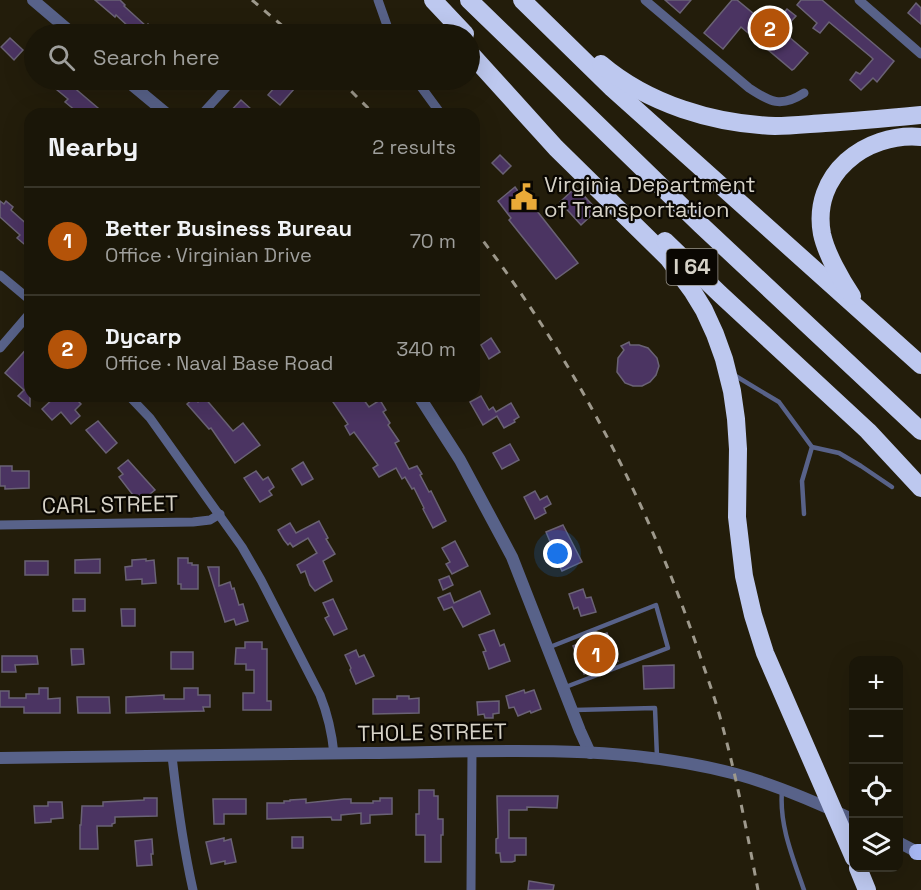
<!DOCTYPE html>
<meta charset="utf-8">
<style>
:root{--surface:#1a1608;--page:#272316;--text:#f1f3f6;--muted:#9f9f9c;--line:#383529;--accent:#b45309}
body{margin:0;font-family:"Space Grotesk",sans-serif;background:var(--page);color:var(--text)}
.controls{position:absolute;right:18px;bottom:18px;display:grid;overflow:hidden;border-radius:12px;box-shadow:0 6px 24px #0002}
.controls button{width:54px;height:54px;display:grid;place-items:center;padding:0;border:0;border-bottom:2px solid var(--line);background:var(--surface);color:var(--text);font:30px sans-serif}
.you{position:absolute;left:558px;top:554px;width:21px;height:21px;margin:-15px;border:4px solid #fff;border-radius:50%;background:#1a73e8;box-shadow:0 0 0 9px #1a73e833}
.badge{display:grid;place-items:center;width:39px;height:39px;border-radius:50%;background:var(--accent);color:#fff;font-size:20px;font-weight:700}
.pin{position:absolute;translate:-50% -50%;border:3px solid #fff;box-shadow:0 2px 6px #0006}
.list{margin:0;padding:0;list-style:none}
h2{display:flex;justify-content:space-between;align-items:center;height:78px;margin:0;padding:0 24px;font-size:26px}
h2 small{font-size:20px;font-weight:400;color:var(--muted)}
.list li{display:grid;grid-template-columns:39px 1fr auto;gap:18px;align-items:center;box-sizing:border-box;height:108px;padding:0 24px;border-top:2px solid var(--line)}
.list b{display:block;font-size:22px;white-space:nowrap}
.list p{margin:0;font-size:20px;white-space:nowrap;color:var(--muted)}
.list em{font-size:20px;font-style:normal;color:var(--muted)}
.icon{flex:none;width:33px;height:33px;fill:none;stroke:currentColor;stroke-width:2;stroke-linecap:round;stroke-linejoin:round}
.map{position:relative;flex:none;width:921px;height:890px;overflow:hidden}
.search{position:absolute;background:var(--surface);box-shadow:0 6px 24px #0002;left:24px;top:24px;width:456px;height:66px;display:flex;align-items:center;gap:15px;box-sizing:border-box;padding:0 21px;border-radius:33px;color:var(--muted);font-size:22px}
.panel{position:absolute;background:var(--surface);box-shadow:0 6px 24px #0002;left:24px;top:108px;width:456px;height:294px;border-radius:18px}
.map>svg:first-child{display:block}
</style>
<div class="map">
<svg width="921" height="890" viewBox="0 0 921 890">
<rect width="100%" height="100%" fill="#231d0b"/>
<g fill="#4b3462" stroke="#6a6275" stroke-width="1.5">
<polygon points="95,0 120,0 125,5 124,6 146,26 148,24 160,34 124,34 130,28 116,15 115,17"/>
<polygon points="665,0 691,0 680,13"/>
<polygon points="732,0 737,0 765,23 768,19 774,24 787,9 796,16 782,31 808,53 794,69 792,70 741,27 723,49 704,33"/>
<polygon points="801,0 822,0 894,61 877,82 873,78 861,90 850,80 856,72 860,74 873,59 871,57 829,22 820,33 813,28 817,23 797,5"/>
<polygon points="916,3 921,8 921,24 908,13"/>
<polygon points="10,38 23,50 14,60 1,47"/>
<polygon points="45,80 65,80 98,108 92,114 85,114 78,109 76,111 65,102 68,99"/>
<polygon points="281,80 302,80 280,105 268,95"/>
<polygon points="241,100 251,109 247,114 228,114"/>
<polygon points="500,155 511,166 503,174 492,163"/>
<polygon points="515,187 520,194 522,192 578,263 556,279 509,220 511,218 498,201"/>
<polygon points="576,187 597,210 581,225 560,202"/>
<polygon points="0,201 4,204 6,201 13,207 11,210 12,211 30,227 30,249 17,238 20,235 0,217"/>
<polygon points="491,338 500,352 489,359 481,345"/>
<polygon points="629,342 630,345 639,345 648,348 657,358 659,366 656,375 650,382 642,386 633,386 625,383 617,372 618,358 624,350 621,346"/>
<polygon points="30,345 30,406 18,396 24,390 5,373"/>
<polygon points="56,396 64,396 69,401 74,397 81,404 75,410 80,416 71,424 61,412 52,420 42,409"/>
<polygon points="342,396 361,396 369,407 380,400 386,410 383,412 390,423 388,425 399,441 395,443 409,469 417,466 422,474 420,475 429,492 431,491 446,521 433,528 423,509 424,508 414,488 412,489 405,477 402,479 396,468 379,477 373,468 378,465 354,432 350,435 345,426 348,424 333,402"/>
<polygon points="481,396 489,410 493,407 496,412 511,403 519,417 514,420 515,422 504,428 497,416 483,425 470,402"/>
<polygon points="204,397 233,431 243,423 260,445 235,463 211,428 209,429 187,404 194,398 198,402"/>
<polygon points="98,421 117,443 106,453 86,430"/>
<polygon points="510,444 519,460 502,469 493,453"/>
<polygon points="128,460 155,490 139,503 119,477 123,474 118,468"/>
<polygon points="303,462 313,479 302,485 292,469"/>
<polygon points="0,466 12,466 12,471 29,471 29,488 5,489 5,486 0,486"/>
<polygon points="256,471 263,480 268,477 274,487 269,491 272,495 260,502 244,478"/>
<polygon points="535,491 540,500 547,496 551,504 544,508 546,513 535,519 524,497"/>
<polygon points="319,521 328,538 326,539 335,554 323,561 332,581 315,591 310,585 305,571 301,573 297,565 317,553 308,538 293,547 290,543 288,545 284,540 278,530 290,523 296,533"/>
<polygon points="563,525 582,562 562,571 551,549 550,544 551,544 546,532"/>
<polygon points="455,541 468,566 452,574 446,564 450,562 442,548"/>
<polygon points="178,558 188,558 188,563 192,563 192,565 198,565 198,589 181,589 181,584 178,584"/>
<polygon points="100,559 100,573 75,573 75,560"/>
<polygon points="146,559 146,561 154,560 156,583 142,584 142,579 126,580 125,567 132,566 132,560"/>
<rect x="25" y="561" width="23" height="14"/>
<polygon points="208,567 219,567 219,586 230,582 232,589 234,588 239,605 243,604 248,621 236,625 234,619 225,622"/>
<polygon points="449,576 453,585 443,590 439,580"/>
<polygon points="583,589 586,598 591,597 596,612 581,616 578,607 574,609 569,594"/>
<polygon points="480,591 490,614 463,627 452,607 444,610 438,598 450,593 454,603"/>
<rect x="73" y="599" width="12" height="12"/>
<polygon points="333,599 347,629 334,635 325,618 329,616 323,603"/>
<polygon points="121,609 135,609 135,626 122,626"/>
<polygon points="494,630 500,646 504,644 510,661 489,669 483,652 486,651 479,635"/>
<polygon points="607,633 618,661 584,674 573,646"/>
<polygon points="245,642 262,642 262,649 267,649 267,701 271,701 271,710 243,710 243,693 254,693 254,670 246,670 246,664 235,664 236,648 245,648"/>
<polygon points="71,649 83,649 84,664 72,665"/>
<polygon points="356,650 359,657 364,655 374,676 356,684 350,670 351,668 345,655"/>
<rect x="171" y="652" width="22" height="17"/>
<polygon points="2,656 37,656 38,664 15,665 16,672 2,672"/>
<polygon points="674,665 674,688 644,689 643,666"/>
<polygon points="39,688 48,688 48,699 60,698 60,713 24,713 24,707 0,707 0,691 9,691 9,698 26,698 26,694 39,694"/>
<polygon points="184,688 198,688 198,695 210,695 210,707 203,707 204,711 126,713 126,697 164,695 164,699 184,699"/>
<polygon points="524,690 525,693 534,690 541,709 531,713 530,711 518,716 514,707 509,708 506,696"/>
<polygon points="397,696 409,696 409,699 419,698 419,713 373,714 373,699 397,699"/>
<polygon points="77,697 109,697 110,713 78,713"/>
<polygon points="499,701 499,713 493,714 493,718 485,718 484,714 478,715 477,702"/>
<polygon points="419,790 434,790 434,796 438,796 438,819 443,819 443,835 441,835 441,862 425,862 425,835 416,835 416,814 419,814"/>
<polygon points="497,796 558,796 557,808 527,807 527,810 509,810 509,838 526,838 526,855 515,855 515,861 512,862 501,862 500,853 496,853 496,839 498,838"/>
<polygon points="144,798 157,798 157,816 115,817 115,823 112,824 112,826 97,826 98,849 80,849 80,825 81,825 82,806 103,806 103,802 144,800"/>
<polygon points="380,798 392,798 392,814 370,815 370,823 361,824 361,813 341,815 341,820 332,820 331,817 267,819 267,803 284,803 284,801 290,801 290,800 306,799 306,803 344,799 351,799 351,803 373,803 373,801 380,801"/>
<polygon points="213,799 246,799 246,814 224,814 224,824 214,824"/>
<polygon points="48,802 62,802 63,818 51,819 51,822 35,823 34,806 48,806"/>
<rect x="292" y="837" width="11" height="11"/>
<polygon points="224,838 224,841 231,839 236,862 225,864 225,861 211,864 206,842"/>
<polygon points="152,839 153,854 151,854 152,865 137,866 135,841"/>
<polygon points="529,881 554,885 553,890 528,890"/>
</g>
<g fill="none" stroke-linecap="round" stroke-linejoin="round">
<g stroke="#586289" stroke-width="4.5">
<polyline points="734,375 779,402 812,447 802,481 804,514"/>
<polyline points="812,447 839,453 861,466 892,487"/>
<polyline points="550,647 656,605 668,648 563,688"/>
<polyline points="574,710 655,708 657,757"/>
<path d="M782,791C779,825 793,858 804,890"/>
</g>
<g stroke="#586289" stroke-width="9">
<polyline points="378,0 390,34"/>
<path d="M645,0L749,88C770,102 781,108 804,93"/>
<polyline points="859,0 921,54"/>
<polyline points="416,80 441,114"/>
<polyline points="202,114 233,80"/>
<polyline points="0,275 30,300"/>
<polyline points="0,348 30,313"/>
<path d="M129,396L150,418L242,547L261,580L320,695C328,715 332,733 334,754"/>
<polyline points="0,525 193,522 210,520 220,514"/>
<path d="M172,756C177,801 183,846 193,890"/>
<polyline points="471,890 472,752"/>
</g>
<g stroke="#586289" stroke-width="12">
<polyline points="33,0 73,34"/>
<polyline points="126,80 167,114"/>
<polyline points="419,396 460,460 512,557 580,731 590,753"/>
<path d="M0,758C122,757 244,755 366,753C489,752 616,742 736,774C776,785 816,802 854,820"/>
<polyline points="898,842 921,854"/>
</g>
<polyline stroke="#a8b8f4" stroke-width="16" points="917,852 921,852"/>
<g stroke="#bdc8ef" stroke-width="18">
<polyline points="433,0 465,34"/>
<polyline points="469,0 701,225 921,431"/>
<polyline points="522,0 612,88 921,365"/>
<polyline points="470,53 556,148 668,258 693,292 704,310 715,334 724,359 732,391 736,419 738,449 737,517 744,576 753,615 765,653 854,858"/>
<path d="M601,64C648,104 714,124 775,126C792,126 809,124 825,123C857,121 889,118 921,115"/>
<polyline points="665,241 720,294 868,431 921,488"/>
<path d="M852,296C841,280 826,253 822,234C811,175 865,132 921,137"/>
<polyline points="858,868 867,890"/>
</g>
<g stroke="#9e998c" stroke-width="3" stroke-dasharray="8 8" stroke-linecap="butt">
<polyline points="252,0 292,34"/>
<polyline points="340,80 374,114"/>
<path d="M474,229C570,353 645,495 696,644C704,668 713,692 720,717C736,774 747,832 758,890"/>
</g>
</g>
<defs>
<symbol id="civic-bare" viewBox="-9 -9 18 18"><path d="M-.6-6.5H3V-4.5H.6V-3L4-1V1h2V6H-6V1h2V-1L-.6-3ZM-1.2 2.5V6h2.4V2.5Z" fill="#eaaa38" stroke="#0a0702" stroke-width="2.5" paint-order="stroke"/></symbol>
</defs>
<g fill-rule="evenodd">
<use href="#civic-bare" x="505" y="178" width="38" height="38"/>
</g>
<g text-anchor="middle" stroke-width="4.5" stroke-linejoin="round" paint-order="stroke">
<rect fill="#0a0702" stroke="#99958c" stroke-width="1.5" x="666.5" y="249" width="51" height="36" rx="4.5"/>
<g font-size="21" font-weight="bold" fill="#d6d2c7">
<text x="692" y="274">I 64</text>
</g>
<g font-size="22" fill="#d6d2c7" stroke="#0a0702" text-anchor="start">
<text x="544" y="192">Virginia Department<tspan x="544" dy="25">of Transportation</tspan></text>
</g>
<g font-size="22" fill="#d6d2c7" stroke="#0a0702">
<text transform="translate(110 504) rotate(-1)" y="8">CARL STREET</text>
<text transform="translate(432 732) rotate(-1)" y="8">THOLE STREET</text>
</g>
</g>
</svg>
<div class="controls">
<button>+</button>
<button>−</button>
<button><svg class="icon" aria-label="locate" viewBox="0 0 24 24"><circle cx="12" cy="12" r="6"/><path d="M12 2v4M12 18v4M2 12h4M18 12h4"/></svg></button>
<button><svg class="icon" aria-label="layers" viewBox="0 0 24 24"><path d="M12 4l9 5-9 5-9-5zM3 14l9 5 9-5"/></svg></button>
</div>
<div class="you"></div>
<div class="pin badge" style="left:596px;top:654px">1</div>
<div class="pin badge" style="left:770px;top:28px">2</div>
<div class="search"><svg class="icon" aria-label="search" viewBox="0 0 24 24"><circle cx="10" cy="10" r="6"/><path d="M15 15l6 6"/></svg>Search here</div>
<section class="panel">
<h2>Nearby<small>2 results</small></h2>
<ul class="list">
<li><span class="badge">1</span><div><b>Better Business Bureau</b><p>Office · Virginian Drive</p></div><em>70 m</em></li>
<li><span class="badge">2</span><div><b>Dycarp</b><p>Office · Naval Base Road</p></div><em>340 m</em></li>
</ul>
</section>
</div>
